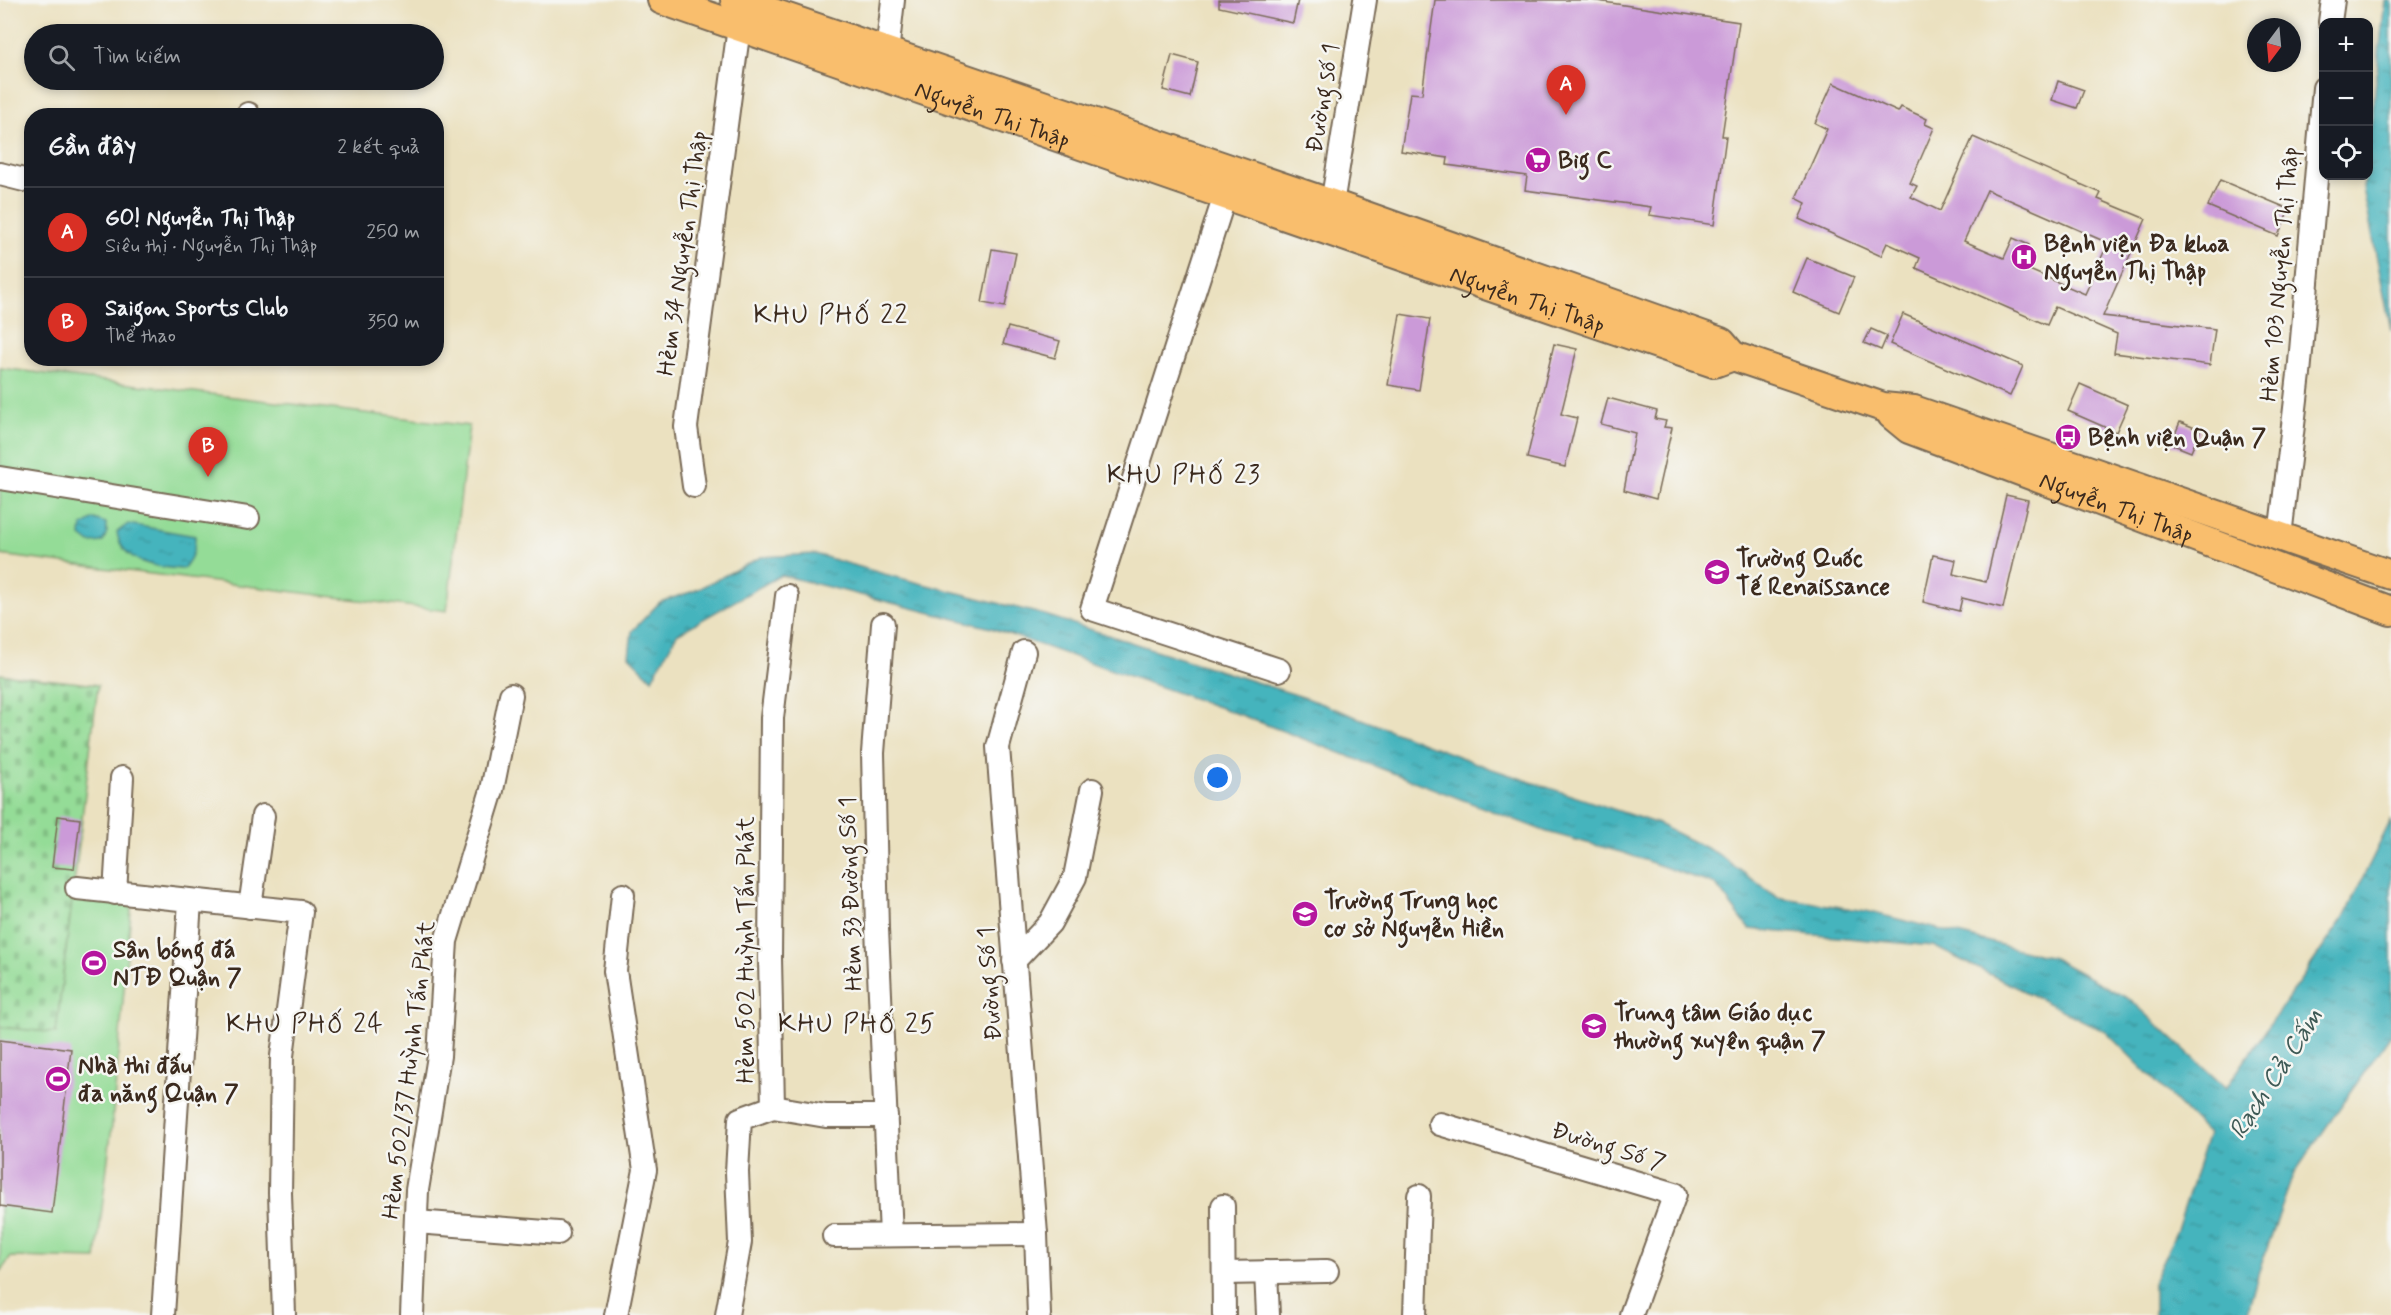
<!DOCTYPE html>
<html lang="vi">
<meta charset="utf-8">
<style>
:root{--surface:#171b24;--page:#242831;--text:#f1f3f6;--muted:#9ea1a6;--line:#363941;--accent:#d93025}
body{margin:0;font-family:Mynerve,sans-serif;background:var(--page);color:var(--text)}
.controls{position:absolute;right:18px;top:18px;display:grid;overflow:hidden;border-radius:12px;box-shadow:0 3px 9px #0003}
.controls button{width:54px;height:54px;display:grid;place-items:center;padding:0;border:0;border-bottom:2px solid var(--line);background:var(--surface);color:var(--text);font:30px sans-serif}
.compass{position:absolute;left:2247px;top:18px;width:54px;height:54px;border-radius:50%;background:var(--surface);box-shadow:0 3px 9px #0003;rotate:196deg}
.you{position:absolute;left:1218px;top:778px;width:21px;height:21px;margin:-15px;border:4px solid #fff;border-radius:50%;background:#1a73e8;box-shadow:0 0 0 9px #1a73e833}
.badge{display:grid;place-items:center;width:39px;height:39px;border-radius:50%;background:var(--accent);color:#fff;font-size:20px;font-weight:700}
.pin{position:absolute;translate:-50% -50px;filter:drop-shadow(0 2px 3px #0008)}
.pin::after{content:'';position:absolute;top:32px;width:21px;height:18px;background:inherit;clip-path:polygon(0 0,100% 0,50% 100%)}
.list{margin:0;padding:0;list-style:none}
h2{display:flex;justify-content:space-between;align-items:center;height:78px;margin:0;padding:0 24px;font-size:26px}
h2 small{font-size:20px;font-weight:400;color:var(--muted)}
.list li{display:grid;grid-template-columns:39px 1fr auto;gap:18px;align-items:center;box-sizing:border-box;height:90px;padding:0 24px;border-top:2px solid var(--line)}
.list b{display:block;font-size:22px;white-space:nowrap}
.list p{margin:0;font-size:20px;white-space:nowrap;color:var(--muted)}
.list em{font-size:20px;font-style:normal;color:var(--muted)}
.icon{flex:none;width:33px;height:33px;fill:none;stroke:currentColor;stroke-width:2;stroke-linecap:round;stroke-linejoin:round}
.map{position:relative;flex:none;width:2391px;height:1315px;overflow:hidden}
.search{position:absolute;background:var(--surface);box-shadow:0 3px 9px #0003;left:24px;top:24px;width:420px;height:66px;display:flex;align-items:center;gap:15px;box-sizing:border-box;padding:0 21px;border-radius:33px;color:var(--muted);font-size:22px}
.panel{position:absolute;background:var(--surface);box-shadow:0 3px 9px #0003;left:24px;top:108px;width:420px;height:258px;border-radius:24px}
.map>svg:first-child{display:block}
</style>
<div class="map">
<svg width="2391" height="1315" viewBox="0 0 2391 1315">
<defs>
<pattern id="cemetery-stones" width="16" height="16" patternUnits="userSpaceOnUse" patternTransform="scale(1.5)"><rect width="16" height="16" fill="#94dc97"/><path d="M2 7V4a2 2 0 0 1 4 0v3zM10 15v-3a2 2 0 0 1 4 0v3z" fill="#80bd82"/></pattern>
<pattern id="water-ripples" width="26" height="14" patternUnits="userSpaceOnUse" patternTransform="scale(1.5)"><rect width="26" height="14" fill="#45b4bd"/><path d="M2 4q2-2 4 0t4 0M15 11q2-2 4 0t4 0" fill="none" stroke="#3b9399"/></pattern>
</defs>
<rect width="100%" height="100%" fill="#f6f6f2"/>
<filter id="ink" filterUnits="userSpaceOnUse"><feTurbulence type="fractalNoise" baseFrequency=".0167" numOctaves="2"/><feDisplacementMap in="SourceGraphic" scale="12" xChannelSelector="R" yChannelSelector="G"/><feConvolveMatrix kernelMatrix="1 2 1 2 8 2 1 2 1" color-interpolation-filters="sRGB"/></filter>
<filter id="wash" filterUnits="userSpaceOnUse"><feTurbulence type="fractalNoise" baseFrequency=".008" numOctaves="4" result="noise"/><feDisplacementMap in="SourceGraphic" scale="24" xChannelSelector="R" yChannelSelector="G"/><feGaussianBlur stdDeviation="1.35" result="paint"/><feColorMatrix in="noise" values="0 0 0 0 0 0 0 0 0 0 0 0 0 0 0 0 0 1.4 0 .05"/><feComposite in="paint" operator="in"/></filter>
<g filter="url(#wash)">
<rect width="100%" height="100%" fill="#ebe1c0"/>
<polygon fill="url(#cemetery-stones)" stroke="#68835a" stroke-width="1.5" points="0,674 98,685 56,1034 0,1027"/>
<g fill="#94dc97" stroke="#68835a" stroke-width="1.5">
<polygon points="0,368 469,426 447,611 0,555"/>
<polygon points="73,892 132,899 112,1125 96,1259 11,1257 0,1272 0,1027 56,1033"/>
</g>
<g fill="url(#water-ripples)" stroke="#406f6e" stroke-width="1.5">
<polygon points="2385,0 2391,0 2391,330 2363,188 2365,176 2368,176 2369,143"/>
<polygon points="94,519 106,523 107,532 103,542 90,543 81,536 82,526"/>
<path d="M128,524L195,536C195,551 192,558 183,569C157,568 121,563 117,532Z"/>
<polygon points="815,554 884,574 1045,615 1309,699 1489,768 1658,824 1716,853 1777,897 1866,911 2053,958 2131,1000 2226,1088 2344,917 2391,820 2391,1034 2293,1175 2258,1274 2247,1315 2154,1315 2154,1280 2177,1230 2208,1134 2106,1032 1933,946 1749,929 1716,885 1624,853 1547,832 1241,715 991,628 781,575 677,634 652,679 629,656 632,631 660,602 694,591 761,557"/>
</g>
<g id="blocks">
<g fill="#cb9ad8" fill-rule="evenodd">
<polygon points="1219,0 1298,0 1293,23 1219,7"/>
<polygon points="1435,0 1590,0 1739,22 1722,136 1726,136 1714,225 1649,215 1651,207 1525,190 1527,176 1447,165 1448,158 1401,151 1410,93 1422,94"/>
<polygon points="1172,55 1198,62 1190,97 1163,90"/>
<polygon points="2058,81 2084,90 2077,108 2052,100"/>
<path d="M1833,83L1898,112L1901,107L1927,119L1925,124L1934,128L1910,183L1917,186L1911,197L1940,211L1973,137L2101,193L2098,199L2146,219L2103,316L2215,329L2210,365L2114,353L2117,334L2055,307L2047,325L1916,268L1920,258L1887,243L1881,256L1799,219L1806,203L1796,198L1827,129L1815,123ZM1987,190L2108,243L2085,294L2020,266L2029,245L2013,238L2004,258L1964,241Z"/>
<polygon points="2220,180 2289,209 2278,236 2208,206"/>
<polygon points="992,249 1016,253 1005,307 982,303"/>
<polygon points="1807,258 1854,277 1839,312 1793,292"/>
<polygon points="1400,314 1430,319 1419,390 1388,385"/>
<polygon points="1903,314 2023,366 2010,396 1890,344"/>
<polygon points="1008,327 1060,341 1055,358 1003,344"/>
<polygon points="1871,329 1887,336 1881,350 1864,343"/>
<polygon points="1554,344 1577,349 1561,414 1577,418 1565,467 1527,458"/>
<polygon points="2080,384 2128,405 2116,432 2068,411"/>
<polygon points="1608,398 1657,411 1655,419 1666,421 1664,427 1672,428 1656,499 1624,490 1635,433 1601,424"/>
<polygon points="2180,422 2200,430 2191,452 2171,444"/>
<polygon points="2006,495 2028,500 2003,608 1962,598 1959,611 1923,602 1933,555 1956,560 1953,574 1986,582"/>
<polygon points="58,816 80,819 74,869 52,867"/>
<polygon points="0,1040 71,1049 52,1213 0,1206"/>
</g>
</g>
</g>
<g filter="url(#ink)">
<use href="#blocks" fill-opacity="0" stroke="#796a57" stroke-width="1.5"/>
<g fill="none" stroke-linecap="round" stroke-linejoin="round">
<defs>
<g id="minor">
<polyline points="2330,22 2333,0"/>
<polyline points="887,53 893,0"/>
<polyline points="247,116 248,114"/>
<polyline points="0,174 32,182"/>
<polyline points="1230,180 1092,609 1279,670"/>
<polyline points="1327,218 1332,204 1365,0"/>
<polyline points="0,478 248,518"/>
<polyline points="694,486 686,427 739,27"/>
<polyline points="2280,536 2299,374 2324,88"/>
<polyline points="883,624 873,753 877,929 891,1235"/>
<polyline points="1024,652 998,747 1036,1234 1039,1315"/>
<polyline points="77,888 301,912 282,1056 280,1193 284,1315"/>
<polyline points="115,893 122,778"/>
<polyline points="250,907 263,816"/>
<polyline points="1014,961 1050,923 1075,877 1092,790"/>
<polyline points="773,1107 826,1116 886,1116"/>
<polyline points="1440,1124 1675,1194 1631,1315"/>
<polyline points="1223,1206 1224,1315"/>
<polyline points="416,1222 558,1233"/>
<polyline points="834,1236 1036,1234"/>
<polyline points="1266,1272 1268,1315"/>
<polyline points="1224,1273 1327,1271"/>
<polyline points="163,1315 190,901"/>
<polyline points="412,1315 417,1190 439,1056 446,941 492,790 511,695"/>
<polyline points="616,1315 645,1170 615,971 623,895"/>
<polyline points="727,1315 740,1242 737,1172 740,1119 773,1107 770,958 772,718 787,596"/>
<polyline points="1415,1315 1419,1196"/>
</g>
<g id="major">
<path id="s1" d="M662,0L1598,324L1714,363L1733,356"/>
<polyline points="735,0 1332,204 1721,342 1733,356 1883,407 1914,410 2391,575"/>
<path id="s2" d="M1892,415L1909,429L2391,611"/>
</g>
</defs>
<use href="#minor" stroke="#796a57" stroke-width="26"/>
<use href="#major" stroke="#796a57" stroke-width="32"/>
<use href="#minor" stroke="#fff" stroke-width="22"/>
<use href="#major" stroke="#f9be6d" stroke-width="28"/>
</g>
</g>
<defs>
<symbol id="supermarket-disc" viewBox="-11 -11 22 22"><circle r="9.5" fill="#b5179e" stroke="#f6f6f2"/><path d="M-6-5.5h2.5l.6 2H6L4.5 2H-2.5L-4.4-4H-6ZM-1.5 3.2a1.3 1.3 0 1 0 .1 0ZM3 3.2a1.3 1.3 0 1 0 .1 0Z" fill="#fff"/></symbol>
<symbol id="hospital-disc" viewBox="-11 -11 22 22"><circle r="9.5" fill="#b5179e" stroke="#f6f6f2"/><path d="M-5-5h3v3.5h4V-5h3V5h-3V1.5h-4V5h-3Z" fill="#fff"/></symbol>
<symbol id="bus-disc" viewBox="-11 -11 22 22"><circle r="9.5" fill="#b5179e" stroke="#f6f6f2"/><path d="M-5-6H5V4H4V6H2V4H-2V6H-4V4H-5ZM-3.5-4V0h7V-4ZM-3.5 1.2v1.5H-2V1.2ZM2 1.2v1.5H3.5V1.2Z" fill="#fff"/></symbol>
<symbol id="school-disc" viewBox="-11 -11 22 22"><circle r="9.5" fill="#b5179e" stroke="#f6f6f2"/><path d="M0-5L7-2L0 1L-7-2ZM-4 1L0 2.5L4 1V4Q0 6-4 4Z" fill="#fff"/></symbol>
<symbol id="stadium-disc" viewBox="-11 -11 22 22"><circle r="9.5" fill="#b5179e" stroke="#f6f6f2"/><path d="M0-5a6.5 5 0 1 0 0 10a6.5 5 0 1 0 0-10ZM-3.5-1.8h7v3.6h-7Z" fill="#fff"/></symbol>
</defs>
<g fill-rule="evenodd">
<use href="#supermarket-disc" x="1523" y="145" width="30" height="30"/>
<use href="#hospital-disc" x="2009" y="242" width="30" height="30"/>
<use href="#bus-disc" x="2053" y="422" width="30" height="30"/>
<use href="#school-disc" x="1702" y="557" width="30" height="30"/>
<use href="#school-disc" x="1290" y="899" width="30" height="30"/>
<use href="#stadium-disc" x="79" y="948" width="30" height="30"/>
<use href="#school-disc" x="1579" y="1011" width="30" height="30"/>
<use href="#stadium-disc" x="43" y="1064" width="30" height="30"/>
</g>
<g text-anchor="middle" stroke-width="5" stroke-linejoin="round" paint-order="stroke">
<g font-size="24" fill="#3b2a1e" stroke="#f6f6f2">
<text transform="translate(1322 98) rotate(-81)" y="8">Đường số 1</text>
<text dy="8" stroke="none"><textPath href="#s1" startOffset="350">Nguyễn Thị Thập</textPath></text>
<text transform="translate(682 253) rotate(-82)" y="8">Hẻm 34 Nguyễn Thị Thập</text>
<text transform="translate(2279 274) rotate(-85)" y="8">Hẻm 103 Nguyễn Thị Thập</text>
<text dy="8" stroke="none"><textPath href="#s1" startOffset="916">Nguyễn Thị Thập</textPath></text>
<text dy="8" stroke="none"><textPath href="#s2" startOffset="244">Nguyễn Thị Thập</textPath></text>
<text transform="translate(850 894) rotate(-92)" y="8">Hẻm 33 Đường Số 1</text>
<text transform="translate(745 950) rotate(-90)" y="8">Hẻm 502 Huỳnh Tấn Phát</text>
<text transform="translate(989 984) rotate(-94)" y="8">Đường Số 1</text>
<text transform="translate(408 1070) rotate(-83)" y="8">Hẻm 502/37 Huỳnh Tấn Phát</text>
<text transform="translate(1609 1146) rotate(17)" y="8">Đường Số 7</text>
</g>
<g font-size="24" font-weight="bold" fill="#3b2a1e" stroke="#f6f6f2" text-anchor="start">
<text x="1558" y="168">Big C</text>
<text x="2044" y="251">Bệnh viện Đa khoa<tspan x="2044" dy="28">Nguyễn Thị Thập</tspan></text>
<text x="2088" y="445">Bệnh viện Quận 7</text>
<text x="1736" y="566">Trường Quốc<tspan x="1736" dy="28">Tế Renaissance</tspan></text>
<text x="1324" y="908">Trường Trung học<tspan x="1324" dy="28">cơ sở Nguyễn Hiền</tspan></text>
<text x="113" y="957">Sân bóng đá<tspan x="113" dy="28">NTĐ Quận 7</tspan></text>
<text x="1614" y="1020">Trung tâm Giáo dục<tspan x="1614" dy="28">thường xuyên quận 7</tspan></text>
<text x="78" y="1073">Nhà thi đấu<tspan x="78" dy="28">đa năng Quận 7</tspan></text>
</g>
<g font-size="26" letter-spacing="1.5" fill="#3b2a1e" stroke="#f6f6f2">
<text x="831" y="323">KHU PHỐ 22</text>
<text x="1184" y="483">KHU PHỐ 23</text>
<text x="305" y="1032">KHU PHỐ 24</text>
<text x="857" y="1032">KHU PHỐ 25</text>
</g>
<g font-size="26" font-style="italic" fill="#3e5a56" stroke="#f6f6f2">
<text transform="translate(2275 1073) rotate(-57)" y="9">Rạch Cả Cấm</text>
</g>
</g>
</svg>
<div class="controls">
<button>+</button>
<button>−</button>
<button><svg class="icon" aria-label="locate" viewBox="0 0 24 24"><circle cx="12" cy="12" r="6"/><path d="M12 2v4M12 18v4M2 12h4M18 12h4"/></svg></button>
</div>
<svg class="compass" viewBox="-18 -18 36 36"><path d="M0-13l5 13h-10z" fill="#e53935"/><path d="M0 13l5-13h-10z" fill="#9ea1a6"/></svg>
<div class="you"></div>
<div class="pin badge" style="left:1566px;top:115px">A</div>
<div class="pin badge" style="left:208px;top:477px">B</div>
<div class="search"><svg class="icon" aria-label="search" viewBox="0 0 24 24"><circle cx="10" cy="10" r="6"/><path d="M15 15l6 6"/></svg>Tìm kiếm</div>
<section class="panel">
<h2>Gần đây<small>2 kết quả</small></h2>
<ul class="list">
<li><span class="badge">A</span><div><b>GO! Nguyễn Thị Thập</b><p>Siêu thị · Nguyễn Thị Thập</p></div><em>250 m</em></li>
<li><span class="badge">B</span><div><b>Saigon Sports Club</b><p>Thể thao</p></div><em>350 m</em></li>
</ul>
</section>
</div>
